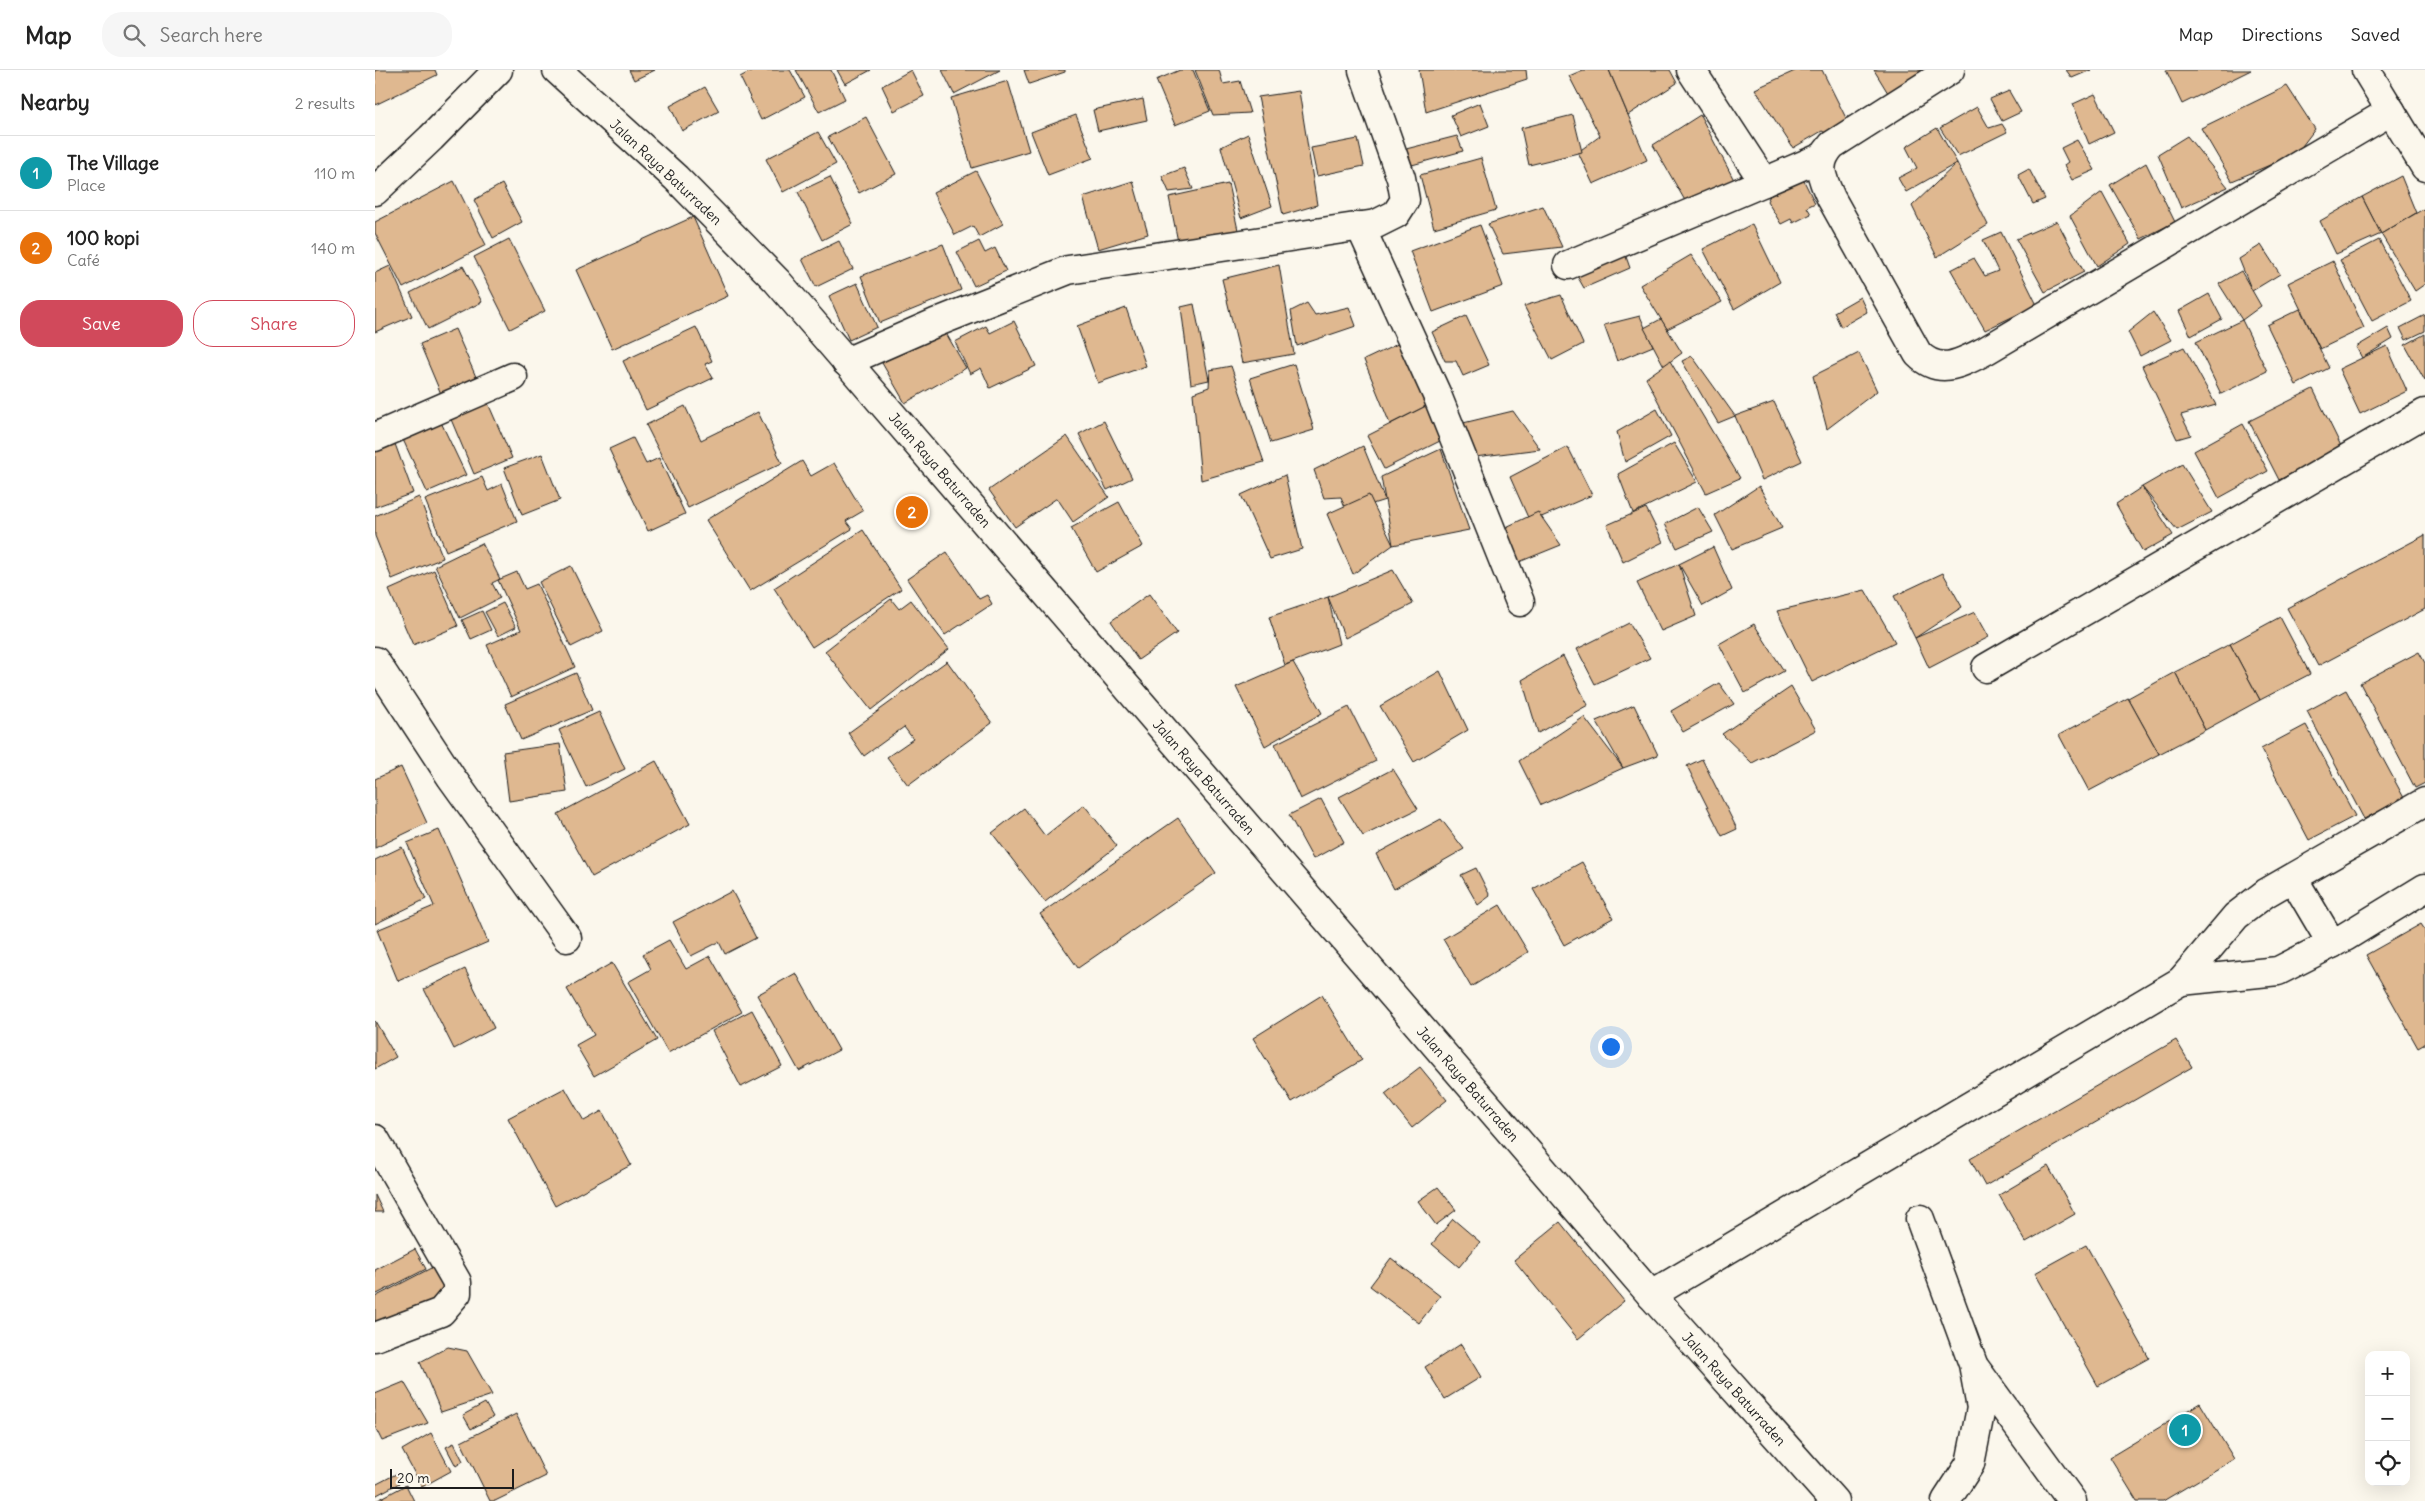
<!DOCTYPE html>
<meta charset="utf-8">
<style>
:root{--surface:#fff;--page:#f6f6f6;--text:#222;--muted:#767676;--line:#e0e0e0;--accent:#d1495b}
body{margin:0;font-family:Delius,sans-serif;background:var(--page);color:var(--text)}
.controls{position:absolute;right:15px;bottom:15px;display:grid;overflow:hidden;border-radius:10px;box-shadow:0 5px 20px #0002}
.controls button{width:45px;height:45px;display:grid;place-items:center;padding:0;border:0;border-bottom:1px solid var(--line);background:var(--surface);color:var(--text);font:25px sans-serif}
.scale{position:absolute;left:15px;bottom:12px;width:124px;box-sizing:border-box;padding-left:5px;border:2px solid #1c1c1c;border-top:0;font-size:14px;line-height:18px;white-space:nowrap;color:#1c1c1c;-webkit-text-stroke:4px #fbf7ec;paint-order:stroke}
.you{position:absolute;left:1235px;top:976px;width:18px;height:18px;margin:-12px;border:4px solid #fff;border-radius:50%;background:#1a73e8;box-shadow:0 0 0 8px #1a73e833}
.badge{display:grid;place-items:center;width:32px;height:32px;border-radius:50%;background:var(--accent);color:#fff;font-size:16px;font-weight:700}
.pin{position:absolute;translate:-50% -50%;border:2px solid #fff;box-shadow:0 1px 5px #0006}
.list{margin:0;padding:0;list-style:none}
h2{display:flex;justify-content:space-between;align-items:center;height:65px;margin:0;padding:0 20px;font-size:21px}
h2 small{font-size:16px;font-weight:400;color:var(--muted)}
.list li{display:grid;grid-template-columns:32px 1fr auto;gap:15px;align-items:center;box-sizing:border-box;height:75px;padding:0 20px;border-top:1px solid var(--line)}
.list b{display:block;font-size:19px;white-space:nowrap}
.list p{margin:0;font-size:16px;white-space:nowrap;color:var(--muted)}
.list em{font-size:16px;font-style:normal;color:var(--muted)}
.actions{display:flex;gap:10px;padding:15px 20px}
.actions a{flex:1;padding:11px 0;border:1px solid var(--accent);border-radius:20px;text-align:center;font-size:18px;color:var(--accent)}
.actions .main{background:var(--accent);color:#fff}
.icon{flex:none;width:28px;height:28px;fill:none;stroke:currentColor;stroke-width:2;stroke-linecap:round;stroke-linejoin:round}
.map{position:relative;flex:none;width:2050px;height:1431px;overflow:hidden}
header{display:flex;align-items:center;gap:30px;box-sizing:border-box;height:70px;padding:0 25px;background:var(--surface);border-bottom:1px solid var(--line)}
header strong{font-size:24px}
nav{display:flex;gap:28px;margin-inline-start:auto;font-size:18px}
.search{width:350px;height:45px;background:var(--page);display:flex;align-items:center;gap:12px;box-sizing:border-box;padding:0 18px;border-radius:20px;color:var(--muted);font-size:19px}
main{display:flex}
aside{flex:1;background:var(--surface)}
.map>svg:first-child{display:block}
</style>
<header>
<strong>Map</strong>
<div class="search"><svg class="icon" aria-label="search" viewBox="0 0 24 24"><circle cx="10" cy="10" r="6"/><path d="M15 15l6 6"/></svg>Search here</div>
<nav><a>Map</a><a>Directions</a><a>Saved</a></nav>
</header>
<main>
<aside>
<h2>Nearby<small>2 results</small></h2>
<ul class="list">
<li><span class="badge" style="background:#0f9aa8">1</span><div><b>The Village</b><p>Place</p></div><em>110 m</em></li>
<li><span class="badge" style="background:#e8710a">2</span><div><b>100 kopi</b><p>Café</p></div><em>140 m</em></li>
</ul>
<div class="actions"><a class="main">Save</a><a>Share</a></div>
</aside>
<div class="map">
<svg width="2050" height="1431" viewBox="0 0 2050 1431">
<rect width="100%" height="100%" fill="#fbf7ec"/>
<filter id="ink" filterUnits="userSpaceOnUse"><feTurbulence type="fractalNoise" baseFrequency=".02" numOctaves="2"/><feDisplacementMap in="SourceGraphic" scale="10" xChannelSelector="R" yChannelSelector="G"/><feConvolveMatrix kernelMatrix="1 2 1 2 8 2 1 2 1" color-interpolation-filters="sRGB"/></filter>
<g filter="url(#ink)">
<g fill="#dfb890" stroke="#1c1c1c">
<polygon points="0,0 60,0 62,5 0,35"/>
<polygon points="254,0 280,0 259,10"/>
<polygon points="378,0 415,0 430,27 386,50 365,7"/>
<polygon points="421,0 456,0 470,29 444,42"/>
<polygon points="462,0 496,0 470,14"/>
<polygon points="536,0 549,26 519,41 507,16"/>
<polygon points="567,0 625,0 579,24"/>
<polygon points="649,0 690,0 690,2 654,14"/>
<polygon points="805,0 818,0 835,41 800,55 781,10"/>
<polygon points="820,0 844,0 848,14 865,11 875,43 838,45"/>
<polygon points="1044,0 1151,0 1152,9 1051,42"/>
<polygon points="1208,0 1234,0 1272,90 1218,114 1203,82 1225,66 1194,6"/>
<polygon points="1234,0 1295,0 1302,13 1253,45"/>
<polygon points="1422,0 1447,0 1477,60 1460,68 1447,61 1418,78 1380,19"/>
<polygon points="1499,0 1558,0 1513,23"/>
<polygon points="1691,0 1716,0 1697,8"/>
<polygon points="1791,0 1876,0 1807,34"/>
<polygon points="633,11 654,81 597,98 576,28"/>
<polygon points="1912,16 1940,59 1921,84 1857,111 1826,58"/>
<polygon points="330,17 344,41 307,61 295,36"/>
<polygon points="924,21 942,135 908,145 883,27"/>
<polygon points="1634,21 1646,42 1627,51 1615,29"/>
<polygon points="1720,24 1739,62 1714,74 1698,34"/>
<polygon points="768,29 772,50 723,61 718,40"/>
<polygon points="1105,33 1114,56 1086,67 1076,45"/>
<polygon points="1602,37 1614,58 1627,54 1632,62 1583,86 1565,58"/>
<polygon points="701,45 718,88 673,105 656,62"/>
<polygon points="1198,45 1207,82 1154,95 1146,58"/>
<polygon points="1325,45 1359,110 1312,134 1278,75"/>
<polygon points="491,47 521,104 484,123 453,67"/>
<polygon points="1562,58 1582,93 1531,122 1523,108 1542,98 1531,77"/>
<polygon points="443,62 461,94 408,122 391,89"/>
<polygon points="873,64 897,136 866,148 846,77"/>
<polygon points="1082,66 1088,81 1037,95 1031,79"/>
<polygon points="1812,66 1853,117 1806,138 1783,84"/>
<polygon points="983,69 989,96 942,106 936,78"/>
<polygon points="1702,70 1720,100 1697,110 1689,95 1693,92 1686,78"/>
<polygon points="1106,88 1121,140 1059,158 1045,105"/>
<polygon points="1582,93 1613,155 1562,187 1537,136"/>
<polygon points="1771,93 1800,152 1766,169 1735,115"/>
<polygon points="809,98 818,119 794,122 787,106"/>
<polygon points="1654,99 1670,129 1658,134 1643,105"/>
<polygon points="601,101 628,154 604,167 598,156 580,165 558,123"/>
<polygon points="1425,103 1440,133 1432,137 1436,144 1418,153 1416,149 1406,154 1392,131 1404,109"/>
<polygon points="2026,106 2041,143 2006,164 1987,127"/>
<polygon points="455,107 478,154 447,170 423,122"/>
<polygon points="79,111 111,175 28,218 0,163 0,152"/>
<polygon points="758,111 773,164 723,179 708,127"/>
<polygon points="127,114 147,152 118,168 99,130"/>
<polygon points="853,114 863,160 803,172 794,127"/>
<polygon points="1727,122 1755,174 1722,196 1695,146"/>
<polygon points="1987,127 2006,164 1961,184 1945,151"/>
<polygon points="1168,136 1187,177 1128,184 1113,154"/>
<polygon points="2050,138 2050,214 2040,221 2006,164"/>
<polygon points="318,147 353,226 237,279 201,200"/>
<polygon points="1682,151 1709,202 1670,222 1641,169"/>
<polygon points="1377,154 1405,212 1359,239 1328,179"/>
<polygon points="1105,155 1128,216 1058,242 1035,181"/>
<polygon points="1626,162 1662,235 1610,260 1576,200 1599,188 1610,206 1623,201 1608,170"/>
<polygon points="134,169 170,241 135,259 99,187"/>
<polygon points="2004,170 2036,231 1997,251 1965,190"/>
<polygon points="464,171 478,199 441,217 427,189"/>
<polygon points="604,171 610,183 620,178 631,201 599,216 582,182"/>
<polygon points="568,174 586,220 505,253 486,206"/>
<polygon points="1886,175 1905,204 1877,221 1864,189"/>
<polygon points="1249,181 1255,198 1209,218 1201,204"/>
<polygon points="1316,185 1347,232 1292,259 1265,215"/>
<polygon points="1958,191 1989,258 1945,279 1913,213"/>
<polygon points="904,195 919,284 867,293 847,209"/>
<polygon points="15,196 37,246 0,262 0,203"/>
<polygon points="88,196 107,232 53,259 35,223"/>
<polygon points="1866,201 1886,236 1867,250 1844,214"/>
<polygon points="482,213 502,257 474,270 454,226"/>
<polygon points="1834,224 1847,249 1816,266 1804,241"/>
<polygon points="1186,225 1208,274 1177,290 1149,236"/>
<polygon points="1485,227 1492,242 1466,257 1459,242"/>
<polygon points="932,233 940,245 974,237 981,256 922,276 916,241"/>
<polygon points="819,234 834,310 816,314 806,237"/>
<polygon points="751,238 771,296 723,313 702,256"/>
<polygon points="1925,239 1954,298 1921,315 1892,255"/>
<polygon points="1778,242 1796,270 1765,286 1753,262"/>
<polygon points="2050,245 2050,261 2031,270 2025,258"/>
<polygon points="1091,246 1114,295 1088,306 1081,291 1070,291 1057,262"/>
<polygon points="1265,246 1278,276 1242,291 1229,255"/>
<polygon points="1286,249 1307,283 1289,296 1269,258"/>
<polygon points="1867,250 1892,301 1846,324 1821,272"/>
<polygon points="639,251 661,296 615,318 606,298 595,304 580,272 611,256 615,263"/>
<polygon points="321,257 337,291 330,294 338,308 271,340 248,291"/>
<polygon points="568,258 591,298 530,333 507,293"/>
<polygon points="2013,258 2018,269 1987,288 1981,277"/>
<polygon points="80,259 105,316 69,331 45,274"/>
<polygon points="2050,264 2050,311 2030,275"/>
<polygon points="1029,271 1051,336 1015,354 989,290"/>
<polygon points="2012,276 2032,321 1985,344 1964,299"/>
<polygon points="1809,277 1841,335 1806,345 1816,365 1802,369 1767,296"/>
<polygon points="1484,283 1502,321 1452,359 1438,306"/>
<polygon points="1317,286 1360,346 1343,353 1307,291"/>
<polygon points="1295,291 1365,408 1331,423 1271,308"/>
<polygon points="919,294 939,360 896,373 875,308"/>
<polygon points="856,296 889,392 826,410 818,323 834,317 835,300"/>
<polygon points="1938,319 1967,378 1904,410 1874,351"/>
<polygon points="112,331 137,388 99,404 75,347"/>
<polygon points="1399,332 1427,391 1387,410 1360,346"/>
<polygon points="310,336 326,370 383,342 407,393 313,438 271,355"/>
<polygon points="1051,336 1067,370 1009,399 992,366"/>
<polygon points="1282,339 1296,366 1250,392 1242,362"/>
<polygon points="1138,341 1165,379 1100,387 1084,354"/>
<polygon points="63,346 91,405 52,422 25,363"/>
<polygon points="729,351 757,408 732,420 704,364"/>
<polygon points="1868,354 1893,401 1844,428 1819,381"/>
<polygon points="692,366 734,427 698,452 682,428 640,457 614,420"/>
<polygon points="258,368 271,394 284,388 310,444 273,461 234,379"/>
<polygon points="1299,373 1322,412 1258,443 1243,404"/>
<polygon points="20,374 38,423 0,437 0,382"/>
<polygon points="988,376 1010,430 972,442 966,427 949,428 939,400"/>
<polygon points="1193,377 1217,425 1155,452 1135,407"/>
<polygon points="1066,379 1094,460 1018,475 1006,407"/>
<polygon points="167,384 185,430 147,445 129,398"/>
<polygon points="427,391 436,406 459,393 488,441 471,451 477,459 375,521 331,450"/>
<polygon points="1807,394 1837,442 1802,460 1767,417"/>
<polygon points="910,405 927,479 895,489 866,425"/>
<polygon points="107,407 113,421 127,414 142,451 71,481 50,430"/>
<polygon points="1384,416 1407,458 1357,479 1340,445"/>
<polygon points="1767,417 1798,465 1768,482 1741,434"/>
<polygon points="994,425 1018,475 978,504 952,444"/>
<polygon points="44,427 68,488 17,509 0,466 0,446"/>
<polygon points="744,432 768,476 721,502 696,458"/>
<polygon points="1323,437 1338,462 1302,478 1290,454"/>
<polygon points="1271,438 1288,472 1248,492 1232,455"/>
<polygon points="1163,442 1186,475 1144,492 1127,459"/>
<polygon points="488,460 526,519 437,577 399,518"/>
<polygon points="2050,465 2050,539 1943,596 1912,538"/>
<polygon points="107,473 125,509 117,513 125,528 85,548 60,496"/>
<polygon points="1338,477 1357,520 1328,536 1304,494"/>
<polygon points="572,482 604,529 612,525 617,534 570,565 532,509"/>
<polygon points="1304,494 1321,546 1286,561 1262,513"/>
<polygon points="196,496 228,561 196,577 164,512"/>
<polygon points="59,500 83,556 38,575 14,520"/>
<polygon points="1018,500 1038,534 970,568 953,527"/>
<polygon points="142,502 150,519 162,514 200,597 136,627 112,575 146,560 123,510"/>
<polygon points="1568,503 1587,537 1540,568 1519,526"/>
<polygon points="1490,520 1520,572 1437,612 1402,541"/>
<polygon points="774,524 802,563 763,590 736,551"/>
<polygon points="953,527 964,574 910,595 894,547"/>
<polygon points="516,529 524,539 536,530 574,579 496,640 450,581"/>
<polygon points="128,533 141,557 123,566 110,542"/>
<polygon points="107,541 116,560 96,569 87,550"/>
<polygon points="1600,542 1614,567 1554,598 1540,568"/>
<polygon points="1905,547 1935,604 1885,630 1855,574"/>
<polygon points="1254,553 1275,588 1220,614 1202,579"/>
<polygon points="1379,554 1409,601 1370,623 1344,574"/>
<polygon points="1855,574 1885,630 1830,660 1800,602"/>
<polygon points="2044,582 2050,593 2050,713 2040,718 1985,613"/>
<polygon points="1188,586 1213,635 1163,663 1147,610"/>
<polygon points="572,591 617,653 533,715 512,687 538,669 529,657 489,686 473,663"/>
<polygon points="918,592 947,643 890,676 861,617"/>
<polygon points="1065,601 1093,660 1039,692 1005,636"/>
<polygon points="1800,602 1830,660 1784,684 1753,628"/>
<polygon points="201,603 217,640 146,670 130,634"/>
<polygon points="1344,613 1359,634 1308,662 1296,641"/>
<polygon points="1416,617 1441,660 1377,693 1347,664"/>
<polygon points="1971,620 2029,728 1989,749 1932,641"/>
<polygon points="1753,628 1784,684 1714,721 1684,665"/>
<polygon points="1259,635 1283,685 1248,698 1221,651"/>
<polygon points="974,637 1001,691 925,729 900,674"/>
<polygon points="224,642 250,699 211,717 184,660"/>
<polygon points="1209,647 1248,698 1166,735 1144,691"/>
<polygon points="1931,655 1980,746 1934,770 1886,679"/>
<polygon points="185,674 192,722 134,731 128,682"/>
<polygon points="1327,689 1362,759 1347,766 1312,696"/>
<polygon points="281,691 315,754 217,807 183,744"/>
<polygon points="26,697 52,753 0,778 0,709"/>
<polygon points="1018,699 1043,739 988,766 964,727"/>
<polygon points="946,729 969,772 938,789 914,745"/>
<polygon points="709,735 742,776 670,832 617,763 649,738 670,766"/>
<polygon points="803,748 841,803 703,898 665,844"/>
<polygon points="1066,749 1089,779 1019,819 1001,784"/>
<polygon points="64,760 113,872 23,911 2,860 59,836 32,773"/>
<polygon points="27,777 51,829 0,854 0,790"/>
<polygon points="1207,792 1238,848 1189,875 1158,819"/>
<polygon points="1101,798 1115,826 1103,835 1086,805"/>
<polygon points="357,821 381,868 350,884 344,872 316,886 298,852"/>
<polygon points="1125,835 1153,882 1096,917 1068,869"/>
<polygon points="2046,854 2050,860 2050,974 2043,978 1991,885"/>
<polygon points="294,870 311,899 335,886 367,942 293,983 253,912 276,899 268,884"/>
<polygon points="237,893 282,970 219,1006 201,975 219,965 192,919"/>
<polygon points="90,899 119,958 79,979 49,919"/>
<polygon points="421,903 464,980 424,1001 382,925"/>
<polygon points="947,925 987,990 917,1032 878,968"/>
<polygon points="377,940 407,996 366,1017 337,961"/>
<polygon points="0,951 21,987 0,999"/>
<polygon points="1801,970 1817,997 1610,1116 1595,1089"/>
<polygon points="1045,997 1072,1030 1037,1058 1010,1024"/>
<polygon points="190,1018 209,1051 227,1041 256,1095 180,1136 133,1048"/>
<polygon points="1673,1096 1700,1144 1651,1172 1624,1125"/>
<polygon points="1063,1117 1081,1140 1061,1155 1043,1131"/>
<polygon points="0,1125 8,1142 0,1142"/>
<polygon points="1078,1149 1105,1172 1084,1197 1057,1174"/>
<polygon points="1185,1152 1249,1231 1203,1269 1139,1190"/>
<polygon points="1711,1175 1774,1288 1723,1316 1660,1203"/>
<polygon points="40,1179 51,1199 0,1225 0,1200"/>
<polygon points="1016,1188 1065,1226 1044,1253 995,1216"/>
<polygon points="58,1197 73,1227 0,1265 0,1227"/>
<polygon points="1086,1274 1106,1307 1070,1329 1050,1297"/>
<polygon points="73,1277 92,1281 117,1325 66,1342 45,1292"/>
<polygon points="29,1312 53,1353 7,1371 0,1357 0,1324"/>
<polygon points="110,1333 118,1347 96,1359 88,1345"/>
<polygon points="1825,1333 1859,1389 1788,1431 1762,1431 1735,1387"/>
<polygon points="141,1344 171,1406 120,1431 115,1431 86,1372"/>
<polygon points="56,1363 76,1401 47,1417 27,1380"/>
<polygon points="79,1373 88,1391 81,1396 71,1377"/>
<polygon points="21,1404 28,1411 0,1426 0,1415"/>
<polygon points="31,1415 39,1431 1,1431"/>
</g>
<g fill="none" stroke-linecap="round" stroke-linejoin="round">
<defs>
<g id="minor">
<polyline points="1316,0 1389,112 1447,87"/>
<path d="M1575,0L1457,75C1440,94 1446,106 1456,128L1543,284C1565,306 1586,293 1610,281L2016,41"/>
<polyline points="1991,0 2050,97"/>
<polyline points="0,121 56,68 123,0"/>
<polyline points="985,156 1062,325 1145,532"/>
<polyline points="1193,195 1389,112"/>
<polyline points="471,292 560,253 693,200 1001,154 1021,144 1030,130 1026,108 988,0"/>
<polyline points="0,367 138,307"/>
<polyline points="0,591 76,707 192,868"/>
<polyline points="1611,598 2050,343"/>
<polyline points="1918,808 1957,874"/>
<polyline points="1806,911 1903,901 1970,867 2050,818"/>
<polyline points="0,1069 82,1212 82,1223 66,1242 0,1267"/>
<polyline points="1545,1149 1598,1294 1606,1338 1595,1394 1571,1431"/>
<polyline points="1276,1225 1806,911 1861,846 1891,823 2050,732"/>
<polyline points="1601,1299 1697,1431"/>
</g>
<polyline id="major" points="182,0 301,108 402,211 1276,1225 1459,1431"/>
</defs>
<use href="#minor" stroke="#1c1c1c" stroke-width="31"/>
<use href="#major" stroke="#1c1c1c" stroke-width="31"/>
<use href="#minor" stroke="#fbf7ec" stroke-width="28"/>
<use href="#major" stroke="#fbf7ec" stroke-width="28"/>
</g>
</g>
<g text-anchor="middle" stroke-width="5" stroke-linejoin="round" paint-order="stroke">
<g font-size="14" fill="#1c1c1c" stroke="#fbf7ec">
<text transform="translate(291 102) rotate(43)" y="5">Jalan Raya Baturraden</text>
<text transform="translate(565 400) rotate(49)" y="5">Jalan Raya Baturraden</text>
<text transform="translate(829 707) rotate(49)" y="5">Jalan Raya Baturraden</text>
<text transform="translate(1093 1014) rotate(49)" y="5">Jalan Raya Baturraden</text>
<text transform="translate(1359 1319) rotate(48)" y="5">Jalan Raya Baturraden</text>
</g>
</g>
</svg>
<div class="controls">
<button>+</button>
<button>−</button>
<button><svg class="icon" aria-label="locate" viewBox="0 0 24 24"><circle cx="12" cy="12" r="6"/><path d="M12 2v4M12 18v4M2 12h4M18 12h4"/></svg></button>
</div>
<div class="scale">20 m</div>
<div class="you"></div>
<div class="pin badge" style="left:1810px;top:1360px;background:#0f9aa8">1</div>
<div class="pin badge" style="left:537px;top:442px;background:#e8710a">2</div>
</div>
</main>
